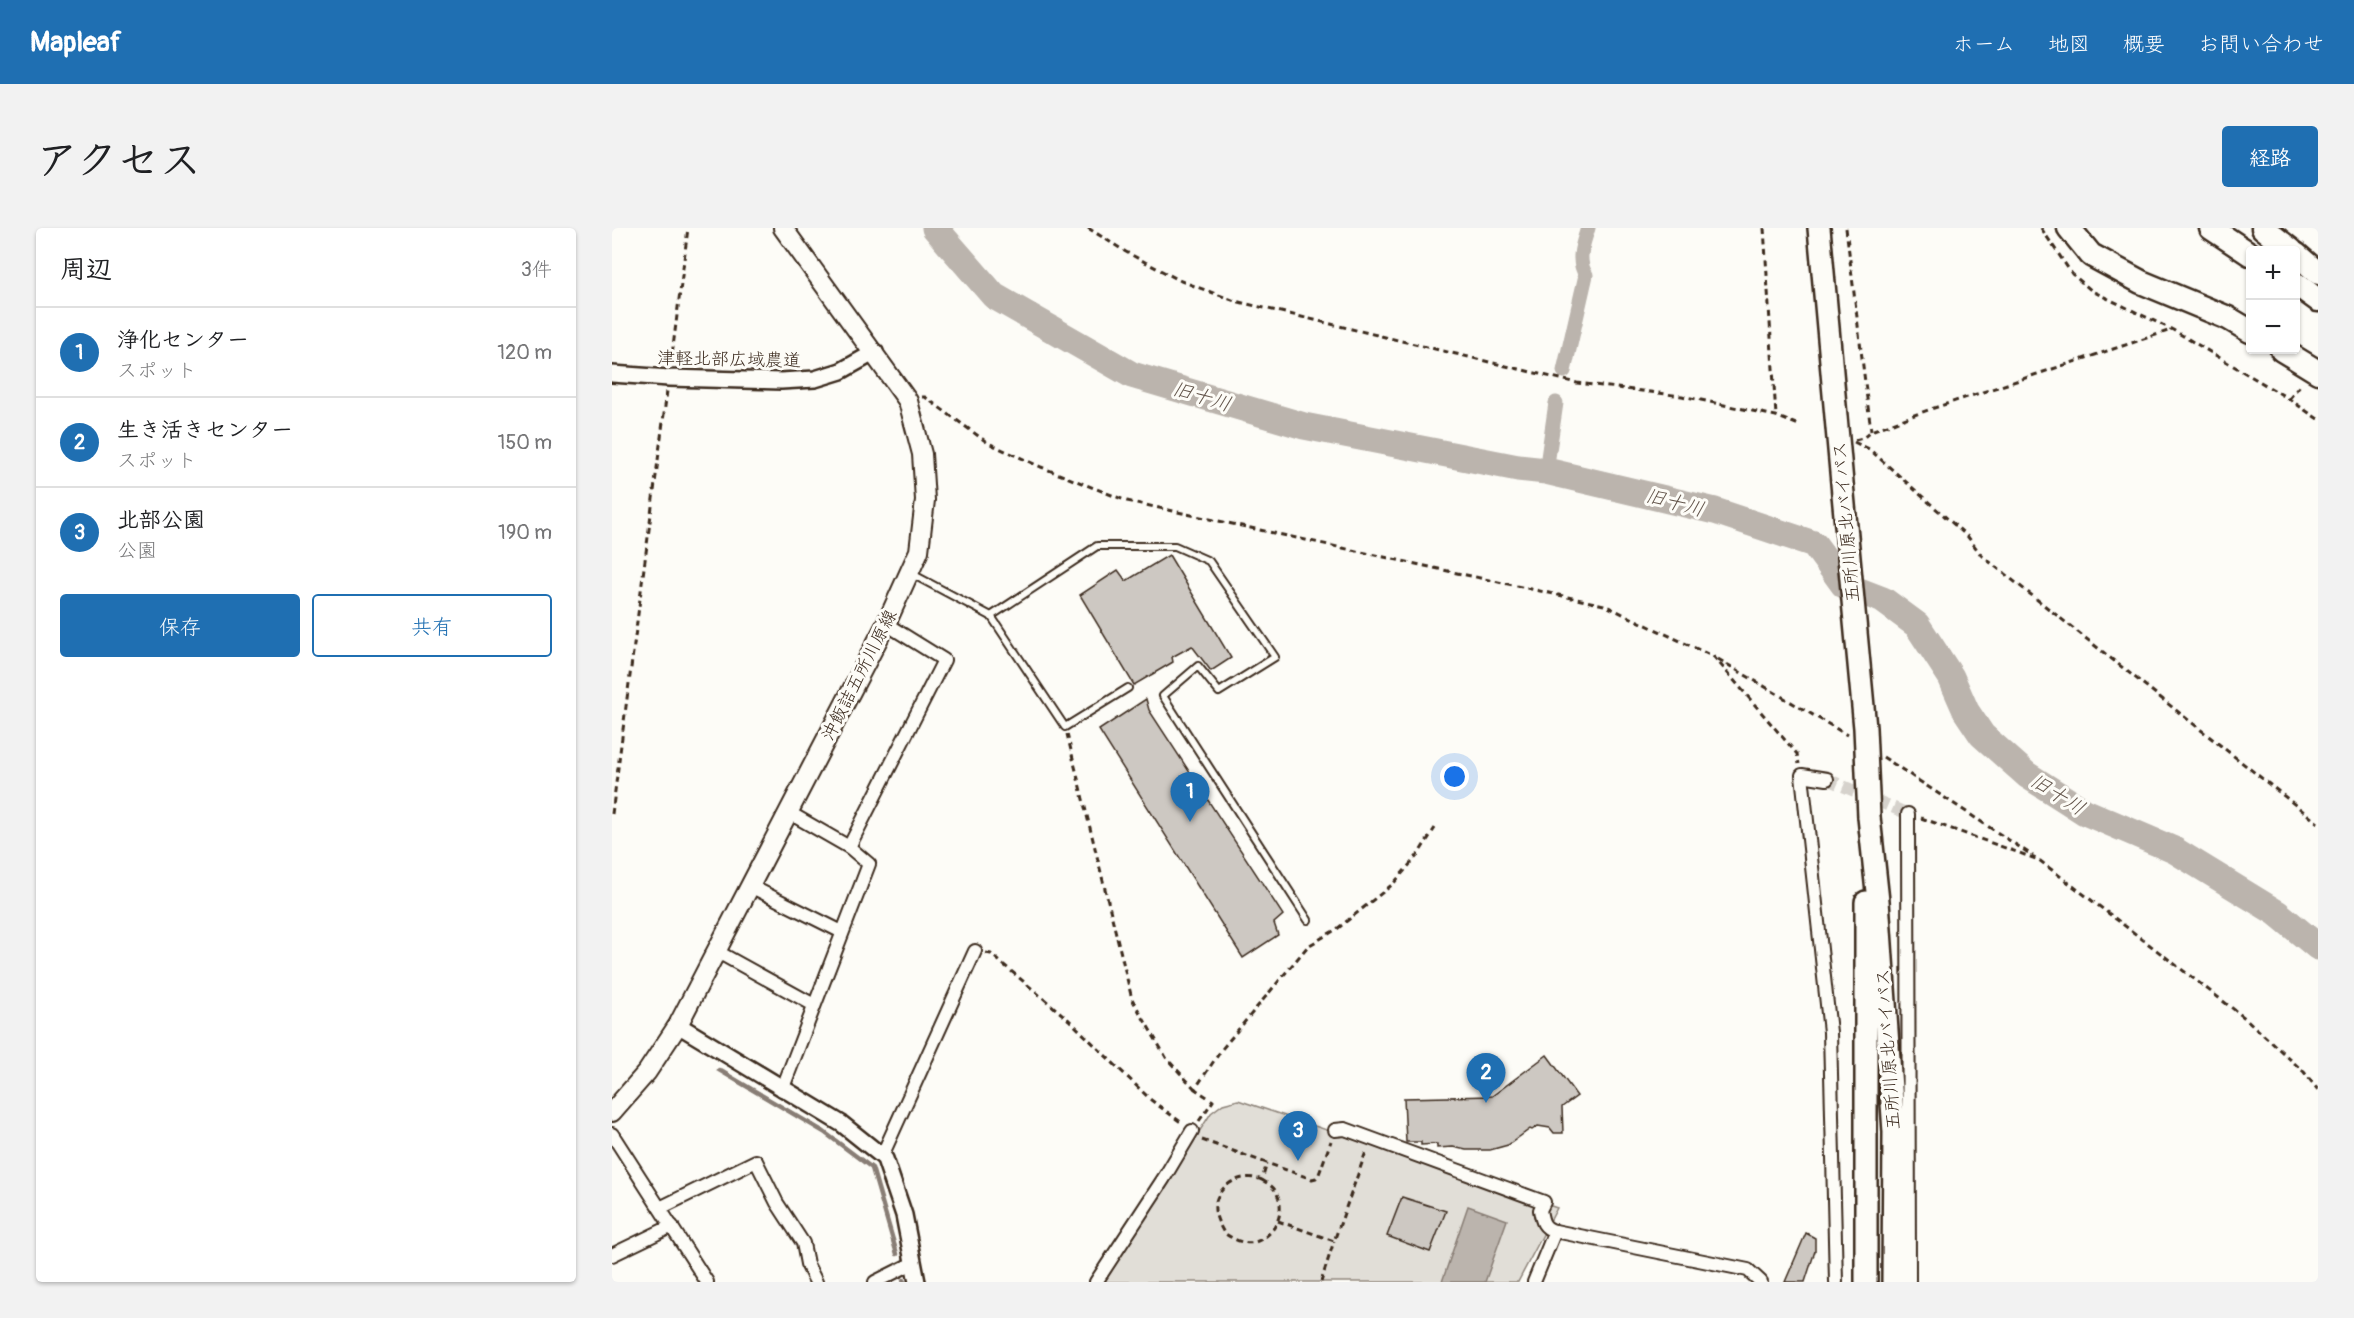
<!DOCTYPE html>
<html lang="ja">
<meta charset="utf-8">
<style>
:root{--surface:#fff;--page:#f2f2f2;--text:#202124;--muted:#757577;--line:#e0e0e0;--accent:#1f6fb2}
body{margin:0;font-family:Pangolin,"Klee One",sans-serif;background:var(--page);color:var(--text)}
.controls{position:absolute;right:18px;top:18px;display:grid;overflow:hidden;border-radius:6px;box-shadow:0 2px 4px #0004}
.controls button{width:54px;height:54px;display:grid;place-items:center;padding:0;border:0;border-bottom:2px solid var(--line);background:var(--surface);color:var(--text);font:30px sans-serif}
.you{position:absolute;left:843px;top:549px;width:21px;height:21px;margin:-15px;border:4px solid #fff;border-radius:50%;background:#1a73e8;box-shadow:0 0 0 9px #1a73e833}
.badge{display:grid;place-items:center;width:39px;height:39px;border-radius:50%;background:var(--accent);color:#fff;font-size:20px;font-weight:700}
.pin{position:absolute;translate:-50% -50px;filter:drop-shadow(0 2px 3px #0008)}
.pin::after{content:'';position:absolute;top:32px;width:21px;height:18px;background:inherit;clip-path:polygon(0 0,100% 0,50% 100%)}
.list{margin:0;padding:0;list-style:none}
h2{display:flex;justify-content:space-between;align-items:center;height:78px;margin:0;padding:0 24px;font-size:26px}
h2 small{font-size:20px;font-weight:400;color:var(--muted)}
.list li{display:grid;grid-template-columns:39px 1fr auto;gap:18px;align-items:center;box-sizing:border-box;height:90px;padding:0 24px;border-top:2px solid var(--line)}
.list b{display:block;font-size:22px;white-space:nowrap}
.list p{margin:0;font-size:20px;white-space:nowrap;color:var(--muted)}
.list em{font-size:20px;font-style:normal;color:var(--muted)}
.actions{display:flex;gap:12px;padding:18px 24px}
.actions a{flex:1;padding:14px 0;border:2px solid var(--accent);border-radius:6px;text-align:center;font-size:21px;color:var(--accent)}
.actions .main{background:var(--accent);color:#fff}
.map{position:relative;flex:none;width:1706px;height:1054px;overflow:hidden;border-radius:6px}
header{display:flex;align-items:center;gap:36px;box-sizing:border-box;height:84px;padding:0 30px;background:var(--accent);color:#fff}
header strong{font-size:28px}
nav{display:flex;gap:33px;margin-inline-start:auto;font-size:21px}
.intro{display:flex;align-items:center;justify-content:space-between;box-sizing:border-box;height:144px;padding:0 36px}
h1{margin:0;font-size:42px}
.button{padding:15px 27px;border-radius:6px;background:var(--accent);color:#fff;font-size:21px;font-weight:700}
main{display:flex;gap:36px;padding:0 36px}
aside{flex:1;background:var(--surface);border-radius:6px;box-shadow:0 2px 4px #0004}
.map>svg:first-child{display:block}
</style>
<header>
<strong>Mapleaf</strong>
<nav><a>ホーム</a><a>地図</a><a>概要</a><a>お問い合わせ</a></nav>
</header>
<div class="intro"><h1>アクセス</h1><a class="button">経路</a></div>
<main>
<aside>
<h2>周辺<small>3件</small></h2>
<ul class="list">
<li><span class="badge">1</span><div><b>浄化センター</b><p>スポット</p></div><em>120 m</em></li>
<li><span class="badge">2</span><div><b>生き活きセンター</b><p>スポット</p></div><em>150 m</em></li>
<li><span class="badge">3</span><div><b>北部公園</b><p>公園</p></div><em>190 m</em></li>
</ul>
<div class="actions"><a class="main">保存</a><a>共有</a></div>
</aside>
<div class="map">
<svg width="1706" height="1054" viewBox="0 0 1706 1054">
<rect width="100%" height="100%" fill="#fdfcf7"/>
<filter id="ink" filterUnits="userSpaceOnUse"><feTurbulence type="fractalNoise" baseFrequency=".0167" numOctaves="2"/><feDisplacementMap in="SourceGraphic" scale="12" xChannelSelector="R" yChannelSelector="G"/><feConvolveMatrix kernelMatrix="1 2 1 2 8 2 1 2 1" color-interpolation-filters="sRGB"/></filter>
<g filter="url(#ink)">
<polygon fill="#e1ded7" stroke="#8e847a" stroke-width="1.5" points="626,872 945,980 906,1054 492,1054 599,885 611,876"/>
<polygon fill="#bbb4ad" stroke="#887d74" stroke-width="1.5" points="856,978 895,992 873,1054 830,1054"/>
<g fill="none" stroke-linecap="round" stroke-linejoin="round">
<g stroke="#887d74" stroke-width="4.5">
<polyline points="107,842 212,904 260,940 285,1026"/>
<polyline points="291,1052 292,1054"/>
</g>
<g stroke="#bbb4ad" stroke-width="15">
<path d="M952,143L974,47C964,32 971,16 976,0"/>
<polyline points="934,243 944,175"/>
</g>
<polyline stroke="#bbb4ad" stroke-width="27" points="323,0 382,68 520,147 692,198 906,240 934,243 1103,283 1202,316 1232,357 1271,372 1305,397 1339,449 1354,483 1370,507 1415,547 1473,584 1562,622 1665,685 1706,719"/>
</g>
<g fill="#cdc8c2" stroke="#3b2a1e" stroke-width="1.5">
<polygon points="557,327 619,430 599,443 580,418 560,429 561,434 522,457 468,367 506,342 514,353"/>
<polygon points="534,471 537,482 671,687 662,695 666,707 631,730 487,502"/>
<polygon points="935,827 965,868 950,879 951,905 942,905 938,900 926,898 920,902 918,901 896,917 878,922 854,922 841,919 825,920 825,916 809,917 809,914 794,914 792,870 880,868"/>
<polygon points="790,969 834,983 818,1024 775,1008"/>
<polygon points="1194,1005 1203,1010 1203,1023 1193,1054 1173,1054"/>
</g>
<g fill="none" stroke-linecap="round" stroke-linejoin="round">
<polyline stroke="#d6d2cc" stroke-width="12" stroke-dasharray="12 6" stroke-linecap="butt" points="1215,551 1296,586"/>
<defs>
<g id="service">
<polyline points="300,346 379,388 485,318 563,318 597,333 663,429 607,464 586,438 551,468 696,692"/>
<polyline points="379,388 453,499 516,460"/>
</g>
<g id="minor">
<polyline points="1215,551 1190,547 1218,804 1224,1054"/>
<polyline points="1296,586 1297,1054"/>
<polyline points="237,619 332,432 274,396"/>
<polyline points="138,658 230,704"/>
<polyline points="104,723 202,777"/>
<polyline points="170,862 257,636 237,619 176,584"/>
<path d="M723,902L733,901L932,974L928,982C930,993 931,1000 943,1003"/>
<polyline points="0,906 95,1054"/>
<polyline points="270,928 363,723"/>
<polyline points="48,980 144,933 165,975 191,1015 195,1036 204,1054"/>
<polyline points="0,1027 60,998"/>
<polyline points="263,1054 301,1035"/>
<polyline points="484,1054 552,950 580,903"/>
<polyline points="922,1054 943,1003 1136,1042 1149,1054"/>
</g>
<g id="tertiary">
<polyline points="0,146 57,150 169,153 203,151 229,143 263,124"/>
<polyline points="66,797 230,896 270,928 273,931 292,987 305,1054"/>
</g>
<polyline id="secondary" points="0,884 35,844 66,797 274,396 307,323 313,272 310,226 296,173 171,0"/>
<g id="trunk">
<polyline points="1207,0 1231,266"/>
<polyline points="1257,589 1266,673 1282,904 1281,1054"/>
<polyline points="1254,674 1254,1054"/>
</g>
<g id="motorway">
<polyline points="1457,0 1479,27 1529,54 1616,90 1638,103"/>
<polyline points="1599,0 1638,26"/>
<polyline points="1651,0 1679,22"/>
<polyline points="1684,26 1706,45"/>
<polyline points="1684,56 1706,72"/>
<polyline points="1670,122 1706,144"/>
</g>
</defs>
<use href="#service" stroke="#3b2a1e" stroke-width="10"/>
<use href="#minor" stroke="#3b2a1e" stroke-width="16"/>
<use href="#tertiary" stroke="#3b2a1e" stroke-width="20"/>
<use href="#secondary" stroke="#3b2a1e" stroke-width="22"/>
<use href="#trunk" stroke="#3b2a1e" stroke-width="26"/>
<use href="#motorway" stroke="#3b2a1e" stroke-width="27"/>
<g stroke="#3b2a1e" stroke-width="3" stroke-dasharray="6 4.5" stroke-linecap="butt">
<polyline points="476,0 514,24 569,53 623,73 965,155 1070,168 1164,188 1189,198"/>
<polyline points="1152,0 1164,188"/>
<polyline points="1234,0 1259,203"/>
<polyline points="1429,0 1460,46 1480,63 1561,102 1677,171 1706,191"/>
<polyline points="59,135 76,0"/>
<polyline points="310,169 313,169 376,215 429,239 515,273 992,377 1102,429 1185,526 1187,536"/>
<polyline points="1677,171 1689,156"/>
<polyline points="1243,212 1251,210 1259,203 1316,182 1559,102"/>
<polyline points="1242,214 1257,221 1356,309 1369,327 1706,595"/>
<polyline points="1106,431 1235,507"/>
<polyline points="455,506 520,771 555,831 583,861"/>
<polyline points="1271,529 1421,628"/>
<polyline points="0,586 55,163"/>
<polyline points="1309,590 1427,632 1633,790 1692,844 1706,862"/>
<polyline points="374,725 379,726 457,792 539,872 570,895"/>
<polyline points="587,893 601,873 583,861 610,821 696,718 725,701 781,656 805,628 823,600"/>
<polyline points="590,912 700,951 704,950 707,946 719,913"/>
<path d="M650,952C655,955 662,959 664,964C675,983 663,1008 643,1014C632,1017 621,1011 612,1005C608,998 602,987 603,978C606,956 630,944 650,952L655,935"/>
<polyline points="666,993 722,1013 755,921"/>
<polyline points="709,1054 722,1013"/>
</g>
<use href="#service" stroke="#fdfcf7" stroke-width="6"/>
<use href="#minor" stroke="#fdfcf7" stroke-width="12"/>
<use href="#tertiary" stroke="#fdfcf7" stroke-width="15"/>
<use href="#secondary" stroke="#fdfcf7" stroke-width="18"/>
<use href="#trunk" stroke="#fdfcf7" stroke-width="21"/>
<use href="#motorway" stroke="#fdfcf7" stroke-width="22"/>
<defs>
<polyline id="trunk-bridge" points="1231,266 1253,500 1257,589"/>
</defs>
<use href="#trunk-bridge" stroke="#3b2a1e" stroke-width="26" stroke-linecap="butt"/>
<use href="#trunk-bridge" stroke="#fdfcf7" stroke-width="21"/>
</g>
</g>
<g text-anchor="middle" stroke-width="6" stroke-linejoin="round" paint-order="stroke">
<g font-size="18" fill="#3b2a1e" stroke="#fdfcf7">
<text transform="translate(117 131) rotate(1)" y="6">津軽北部広域農道</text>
<text transform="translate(1234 294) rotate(-95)" y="6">五所川原北バイパス</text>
<text transform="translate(247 447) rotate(-63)" y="6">沖飯詰五所川原線</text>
<text transform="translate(1276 821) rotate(-94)" y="6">五所川原北バイパス</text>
</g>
<g font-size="20" font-style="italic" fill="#615349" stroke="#fdfcf7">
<text transform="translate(590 168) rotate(17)" y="7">旧十川</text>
<text transform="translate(1063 274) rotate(15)" y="7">旧十川</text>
<text transform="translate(1446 566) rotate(32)" y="7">旧十川</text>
</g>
</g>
</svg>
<div class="controls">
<button>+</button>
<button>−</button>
</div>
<div class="you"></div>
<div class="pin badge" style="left:578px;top:594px">1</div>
<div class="pin badge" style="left:874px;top:875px">2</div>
<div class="pin badge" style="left:686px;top:933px">3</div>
</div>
</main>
